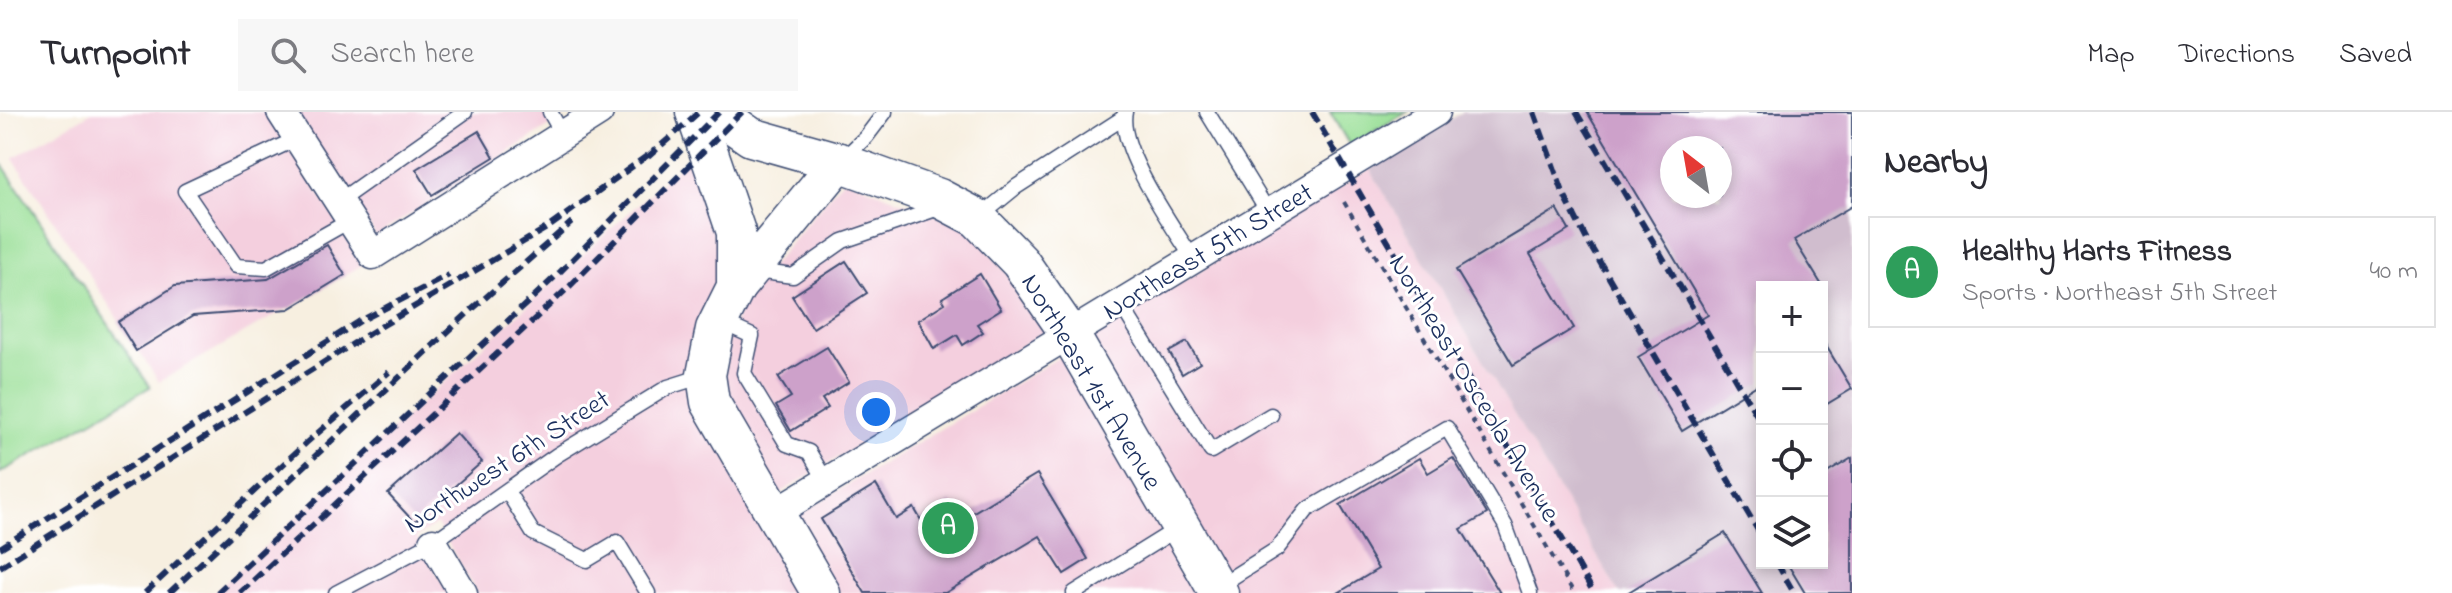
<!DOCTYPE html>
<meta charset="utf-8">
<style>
:root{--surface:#fff;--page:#f7f7f7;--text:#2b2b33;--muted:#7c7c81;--line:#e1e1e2;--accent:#1f6fb2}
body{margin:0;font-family:"Indie Flower",sans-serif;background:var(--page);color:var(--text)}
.controls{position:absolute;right:24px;bottom:24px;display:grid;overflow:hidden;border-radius:0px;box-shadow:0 4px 12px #0003}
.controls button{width:72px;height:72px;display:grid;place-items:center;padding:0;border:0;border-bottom:2px solid var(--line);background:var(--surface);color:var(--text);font:40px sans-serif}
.compass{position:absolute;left:1660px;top:24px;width:72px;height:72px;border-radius:50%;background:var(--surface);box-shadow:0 4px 12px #0003;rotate:329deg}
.you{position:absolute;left:876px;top:300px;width:28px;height:28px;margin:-20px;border:6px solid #fff;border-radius:50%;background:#1a73e8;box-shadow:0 0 0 12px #1a73e833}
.badge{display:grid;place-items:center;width:52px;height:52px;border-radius:50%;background:var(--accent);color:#fff;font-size:26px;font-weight:700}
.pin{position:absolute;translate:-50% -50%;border:4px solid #fff;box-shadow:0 2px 8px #0006}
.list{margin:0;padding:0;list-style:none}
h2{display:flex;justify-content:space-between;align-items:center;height:104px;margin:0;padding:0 32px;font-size:34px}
h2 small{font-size:26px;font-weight:400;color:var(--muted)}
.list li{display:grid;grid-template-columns:52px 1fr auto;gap:24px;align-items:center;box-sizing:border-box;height:112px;margin:0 16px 16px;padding:0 16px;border:2px solid var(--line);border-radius:0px}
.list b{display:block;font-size:30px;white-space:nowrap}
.list p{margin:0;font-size:26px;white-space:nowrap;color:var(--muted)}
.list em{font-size:26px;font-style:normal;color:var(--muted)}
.icon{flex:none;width:44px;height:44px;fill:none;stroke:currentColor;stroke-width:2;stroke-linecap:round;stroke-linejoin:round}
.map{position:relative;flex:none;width:1852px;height:481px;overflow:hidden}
header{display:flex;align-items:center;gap:48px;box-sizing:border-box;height:112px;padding:0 40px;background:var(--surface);border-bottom:2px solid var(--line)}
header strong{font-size:38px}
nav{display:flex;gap:44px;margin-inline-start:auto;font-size:28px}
.search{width:560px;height:72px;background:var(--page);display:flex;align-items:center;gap:20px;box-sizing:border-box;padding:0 28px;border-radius:0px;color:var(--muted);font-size:30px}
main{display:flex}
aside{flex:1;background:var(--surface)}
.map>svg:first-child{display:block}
</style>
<header>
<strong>Turnpoint</strong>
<div class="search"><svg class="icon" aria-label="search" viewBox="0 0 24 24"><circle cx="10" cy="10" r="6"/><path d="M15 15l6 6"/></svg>Search here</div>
<nav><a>Map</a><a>Directions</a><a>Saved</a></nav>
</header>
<main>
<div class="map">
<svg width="1852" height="481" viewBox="0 0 1852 481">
<rect width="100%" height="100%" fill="#fff"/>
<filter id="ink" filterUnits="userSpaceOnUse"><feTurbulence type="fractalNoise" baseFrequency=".0125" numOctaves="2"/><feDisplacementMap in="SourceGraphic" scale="16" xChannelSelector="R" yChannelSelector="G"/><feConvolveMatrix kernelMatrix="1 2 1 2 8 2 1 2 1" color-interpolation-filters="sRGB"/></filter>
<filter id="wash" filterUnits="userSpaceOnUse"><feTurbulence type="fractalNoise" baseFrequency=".006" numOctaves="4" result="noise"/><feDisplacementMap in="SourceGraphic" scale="32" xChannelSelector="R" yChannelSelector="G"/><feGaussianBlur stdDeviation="1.8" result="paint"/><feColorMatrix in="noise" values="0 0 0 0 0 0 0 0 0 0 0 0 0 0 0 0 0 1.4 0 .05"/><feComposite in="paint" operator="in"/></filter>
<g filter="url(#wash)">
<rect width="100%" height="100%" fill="#f7efe0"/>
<g fill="#f4cfde">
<polygon points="92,0 267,0 364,152 159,270 13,46"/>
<polygon points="296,0 572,0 376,124"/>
<polygon points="694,41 723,121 724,169 693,258 806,481 477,481 437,412 416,425 448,481 214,481"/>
<polygon points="1370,57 1619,481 1234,481 1087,227"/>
<polygon points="844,66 971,117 1051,216 777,383 722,286 728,223 749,181"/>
<polygon points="1066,241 1205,481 835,481 791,407"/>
</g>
<path fill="#d0bdce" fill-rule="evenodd" d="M1463,0H1852V481H1619L1370,57ZM1672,36H1720V84H1672ZM1762,175H1822V451H1762Z"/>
<g fill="#9adf97" stroke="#5a877a" stroke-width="2">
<polygon points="1330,0 1407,0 1350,34"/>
<polygon points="0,49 150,275 0,361"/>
</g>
<g id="blocks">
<g fill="#cda1ca" fill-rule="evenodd">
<path d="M1587,0H1852V94L1794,128L1823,175H1762V270L1682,319L1638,245L1708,203ZM1672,36H1720V84H1672Z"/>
<polygon points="479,19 494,45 432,83 416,57"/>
<polygon points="1557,97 1569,118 1530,142 1574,216 1513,253 1456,158"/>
<polygon points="327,133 345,163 289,197 193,204 136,239 118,210 175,174 268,167"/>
<polygon points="846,149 867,181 813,216 792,184"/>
<polygon points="980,162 1001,197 977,212 983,220 963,233 957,223 934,237 918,208 945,191 942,186"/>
<polygon points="1822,227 1852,277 1822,295"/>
<polygon points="1187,230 1200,251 1182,262 1169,240"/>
<polygon points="827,235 849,270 822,287 828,296 791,319 776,294 791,285 778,265"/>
<polygon points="456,321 482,350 414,410 388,382"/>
<polygon points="1419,346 1428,361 1453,346 1487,402 1461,417 1500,481 1338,481 1378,457 1340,393"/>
<polygon points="1852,346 1852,481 1805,481 1787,451 1822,451 1822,364"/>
<polygon points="1037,362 1088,447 1064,462 1040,424 945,481 865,481 821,407 876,373 896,407 914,396 921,408 951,390 962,407"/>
<polygon points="1725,421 1762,481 1627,481"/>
</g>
</g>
</g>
<g filter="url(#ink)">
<use href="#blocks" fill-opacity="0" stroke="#3c4c72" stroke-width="2"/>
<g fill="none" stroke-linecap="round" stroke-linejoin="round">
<defs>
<g id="service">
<polyline points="550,0 563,23"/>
<path d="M1125,0C1117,37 1173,114 1193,147"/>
<polyline points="1207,0 1269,101"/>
<polyline points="298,26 185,79 236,154 266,156 351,108"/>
<polyline points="843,47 866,25 885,0"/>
<polyline points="339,89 465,0"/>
<polyline points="978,106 1016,75 1123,6"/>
<polyline points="756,159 793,164 843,129 939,96"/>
<polyline points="1120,191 1211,339 1271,303"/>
<polyline points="721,210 752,224 744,261 787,332 809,340 826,369"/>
<polyline points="507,379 533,421 587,448 617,430 648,481"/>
<polyline points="1217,475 1277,437 1307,398 1447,316 1505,413 1530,481"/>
<polyline points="336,481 433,430 557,343 668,275 703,264"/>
<polyline points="1074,481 1180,415"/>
</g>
<g id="minor">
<polyline points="281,0 373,143 599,0"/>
<polyline points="773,402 1436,0"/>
<polyline points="433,430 463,481"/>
</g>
<g id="secondary">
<polyline points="695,0 736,120 736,175 715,217 706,263 710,290 821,481"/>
<polyline points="715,0 751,25 839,50 939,86 977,106 1020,150 1069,221 1219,481"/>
<polyline points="736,175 839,50"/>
</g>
</defs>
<use href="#service" stroke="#3c4c72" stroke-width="17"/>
<use href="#minor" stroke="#3c4c72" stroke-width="31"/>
<use href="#secondary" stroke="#3c4c72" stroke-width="41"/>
<polyline stroke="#3c4c72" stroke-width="4" stroke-dasharray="6 6" stroke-linecap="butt" points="1344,90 1574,481"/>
<use href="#service" stroke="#fff" stroke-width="14"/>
<use href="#minor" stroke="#fff" stroke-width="28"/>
<use href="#secondary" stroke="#fff" stroke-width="38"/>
<g stroke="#1b2f5e" stroke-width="6" stroke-dasharray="12 6" stroke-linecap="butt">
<polyline points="1312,0 1594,481"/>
<polyline points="1534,0 1564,83 1588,130 1762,425"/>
<polyline points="1576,0 1762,312"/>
<polyline points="648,45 699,0"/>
<polyline points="0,436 360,209 449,163"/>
<polyline points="1777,451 1794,481"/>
<polyline points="0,455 370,221 550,114 655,38"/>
<polyline points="145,481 306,331 389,260"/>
<polyline points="169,481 469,200 572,110"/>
<polyline points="217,481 558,162 719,0"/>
<polyline points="240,481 570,174 742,0"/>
</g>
</g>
</g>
<g text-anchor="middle" stroke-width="6" stroke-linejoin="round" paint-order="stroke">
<g font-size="28" fill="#1b2f5e" stroke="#fff">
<text transform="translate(1207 138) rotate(-31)" y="10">Northeast 5th Street</text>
<text transform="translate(1093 269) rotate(59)" y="10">Northeast 1st Avenue</text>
<text transform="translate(1476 275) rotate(59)" y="10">Northeast Osceola Avenue</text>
<text transform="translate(506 348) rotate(-33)" y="10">Northwest 6th Street</text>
</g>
</g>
</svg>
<div class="controls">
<button>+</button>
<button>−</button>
<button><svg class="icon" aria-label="locate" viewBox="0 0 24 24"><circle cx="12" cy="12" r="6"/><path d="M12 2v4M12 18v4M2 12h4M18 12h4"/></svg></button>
<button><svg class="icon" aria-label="layers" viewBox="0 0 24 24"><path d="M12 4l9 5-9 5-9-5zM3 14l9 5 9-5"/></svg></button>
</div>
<svg class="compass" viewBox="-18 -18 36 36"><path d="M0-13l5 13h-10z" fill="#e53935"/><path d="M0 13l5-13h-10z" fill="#7c7c81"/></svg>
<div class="you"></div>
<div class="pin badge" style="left:948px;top:416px;background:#2e9e5b">A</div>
</div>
<aside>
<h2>Nearby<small></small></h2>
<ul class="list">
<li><span class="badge" style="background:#2e9e5b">A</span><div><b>Healthy Harts Fitness</b><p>Sports · Northeast 5th Street</p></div><em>40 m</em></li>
</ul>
</aside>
</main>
